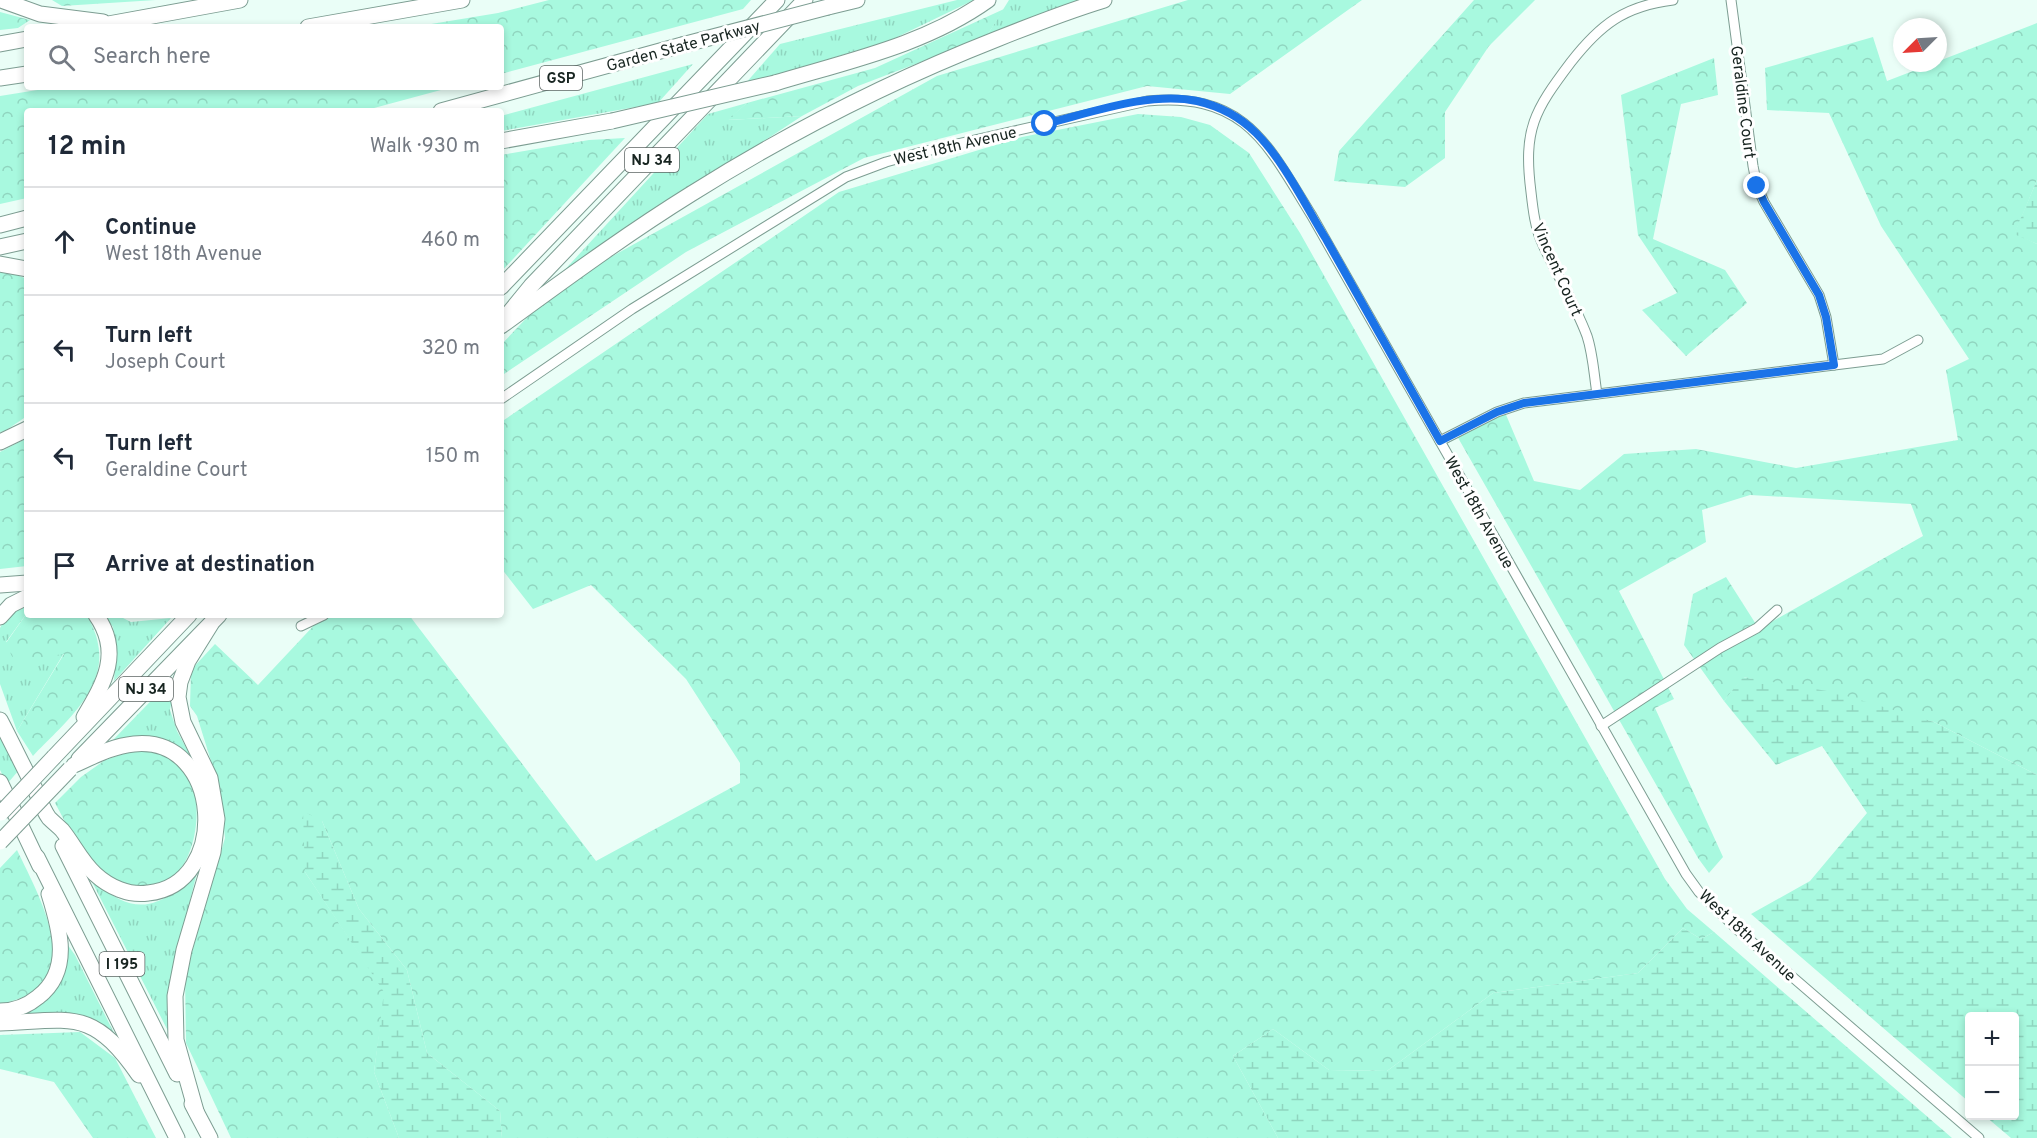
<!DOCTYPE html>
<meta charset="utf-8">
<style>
:root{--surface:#fff;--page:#f6f6f7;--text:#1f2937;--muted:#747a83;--line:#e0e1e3}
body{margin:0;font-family:Overpass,sans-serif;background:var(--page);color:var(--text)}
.controls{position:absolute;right:18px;bottom:18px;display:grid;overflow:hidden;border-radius:6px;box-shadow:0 3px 9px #0003}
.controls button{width:54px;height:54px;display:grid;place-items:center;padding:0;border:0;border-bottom:2px solid var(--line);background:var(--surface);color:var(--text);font:30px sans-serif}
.compass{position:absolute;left:1893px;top:18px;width:54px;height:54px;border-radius:50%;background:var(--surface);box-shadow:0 3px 9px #0003;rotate:246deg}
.stop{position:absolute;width:18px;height:18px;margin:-14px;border:4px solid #1a73e8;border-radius:50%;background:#fff}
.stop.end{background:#1a73e8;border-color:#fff;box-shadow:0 2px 6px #0008}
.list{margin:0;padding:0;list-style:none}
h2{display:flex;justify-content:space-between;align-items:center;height:78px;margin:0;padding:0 24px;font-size:26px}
h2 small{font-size:20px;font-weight:400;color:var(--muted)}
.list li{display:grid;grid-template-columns:39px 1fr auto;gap:18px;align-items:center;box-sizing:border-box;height:108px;padding:0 24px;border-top:2px solid var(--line)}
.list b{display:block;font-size:22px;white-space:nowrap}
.list p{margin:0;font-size:20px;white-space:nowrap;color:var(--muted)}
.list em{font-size:20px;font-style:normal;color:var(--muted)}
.icon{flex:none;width:33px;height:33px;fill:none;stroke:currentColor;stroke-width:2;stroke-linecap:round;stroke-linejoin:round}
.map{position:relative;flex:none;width:2037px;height:1138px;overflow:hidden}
.search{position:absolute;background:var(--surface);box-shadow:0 3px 9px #0003;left:24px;top:24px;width:480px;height:66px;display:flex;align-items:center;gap:15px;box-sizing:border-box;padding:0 21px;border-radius:6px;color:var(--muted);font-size:22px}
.panel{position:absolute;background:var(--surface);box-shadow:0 3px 9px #0003;left:24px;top:108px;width:480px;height:510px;border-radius:6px}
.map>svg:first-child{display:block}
</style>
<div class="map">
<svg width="2037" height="1138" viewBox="0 0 2037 1138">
<defs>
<pattern id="grass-tufts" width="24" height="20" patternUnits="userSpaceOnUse" patternTransform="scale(1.5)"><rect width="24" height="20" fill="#a8f9df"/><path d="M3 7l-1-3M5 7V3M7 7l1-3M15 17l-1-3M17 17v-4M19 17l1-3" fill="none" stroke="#90d5bf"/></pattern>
<pattern id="forest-crowns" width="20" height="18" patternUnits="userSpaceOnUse" patternTransform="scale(1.5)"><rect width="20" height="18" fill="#a8f9df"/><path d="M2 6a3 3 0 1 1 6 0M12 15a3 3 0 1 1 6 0" fill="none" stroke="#90d5bf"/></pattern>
<pattern id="wetland-marsh" width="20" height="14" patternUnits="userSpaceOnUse" patternTransform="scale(1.5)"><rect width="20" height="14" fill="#a8f9df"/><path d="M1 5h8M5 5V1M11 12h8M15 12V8" fill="none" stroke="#90d5bf"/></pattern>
</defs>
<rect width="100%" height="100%" fill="#eafef7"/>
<g fill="url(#grass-tufts)">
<polygon points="957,0 974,0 889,41 745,84 780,44"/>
<polygon points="1009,0 1104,0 986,37"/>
<polygon points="693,64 658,103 501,131 501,116"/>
<polygon points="747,103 728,120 802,116 560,275 708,114"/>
<polygon points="27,604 27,613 6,642 64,653 17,731 0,684 0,628 6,617"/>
<polygon points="104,615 117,615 131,622 171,618 114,681 116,654 113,627"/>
<polygon points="176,675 170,710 177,731 195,764 167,742 143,736 112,741"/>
<polygon points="0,734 19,770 7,784 0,770"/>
<path d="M198,868L179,946L168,1031L87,872C97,881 107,893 119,899C152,916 179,891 198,868Z"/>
<polygon points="67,944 75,955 116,1037 85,1017 9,1018 36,1005"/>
</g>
<g fill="url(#forest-crowns)">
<polygon points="52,0 156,0 62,6"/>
<polygon points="549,0 751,0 743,9 501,74 501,27 413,27 498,13"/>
<polygon points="1188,0 1362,0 1230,94 1147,86 864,158 686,252 501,376 501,345 555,288 937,76"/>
<polygon points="1474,0 1535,0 1489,46 1445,112 1445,158 1405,187 1334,181 1339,151"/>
<polygon points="1004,9 986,37 858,86 802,116 727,120 747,103 875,68"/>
<polygon points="0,12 30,20 18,28 0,30"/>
<polygon points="2037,23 2037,180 2015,233 2037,244 2037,775 1934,722 1744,677 1724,701 1684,645 1693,594 1726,577 1759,629 1923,536 1911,504 1750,495 1702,510 1706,542 1619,591 1674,699 1655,708 1723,857 1709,873 1698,858 1457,436 1504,410 1534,481 1580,490 1624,454 1696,449 1796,468 1958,440 1946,370 1969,359 1881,226 1829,113 1767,110 1765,68 1873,37 1887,81"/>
<polygon points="1714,58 1718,95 1681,104 1653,239 1725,270 1747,303 1686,356 1642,310 1677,293 1638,235 1621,95"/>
<polygon points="56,87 452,87 363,111 27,111 27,198 0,204 0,96"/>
<polygon points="1138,114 1181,117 1210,125 1249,153 1300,233 1665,879 1687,909 1714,932 1701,939 1683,928 1638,973 1493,993 1387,1071 1329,1070 1273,1029 1233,1056 1278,1138 502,1138 500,1111 427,1053 407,970 359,909 322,821 305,872 385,992 374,1072 399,1138 231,1138 186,1043 185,976 225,838 220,790 197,716 190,706 191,670 215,644 258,685 319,620 336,615 409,615 596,861 740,783 740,763 686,679 591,585 533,609 501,568 501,422 839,192 1022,137"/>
<polygon points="625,138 501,272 501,155 589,140"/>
<polygon points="7,271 27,279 27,416 5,431 0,432 0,272"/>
<polygon points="27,438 27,566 0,569 0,452"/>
<path d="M27,613V615H84L89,618C92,626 97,635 98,644C108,690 61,726 33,756L17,731L64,654L14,661L6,643Z"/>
<path d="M132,751C141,752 156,750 164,755C175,761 186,772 191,784C203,808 195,857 175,875C163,886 147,887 132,886C120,885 107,882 99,873C80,853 68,827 55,803L81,777L105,760Z"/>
<path d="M17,850C42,902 91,987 0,1004V868Z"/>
<polygon points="80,1032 115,1058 156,1138 93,1138 54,1082 0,1069 0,1035"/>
</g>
<g fill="url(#wetland-marsh)">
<polygon points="2037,180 2037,244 2014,234"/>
<polygon points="1743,677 1833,692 1934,722 2037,775 2037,1138 2011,1138 1985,1116 2014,1116 2014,1016 1970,1016 1969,1102 1751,914 1810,881 1867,813 1822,746 1776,765 1724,701"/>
<polygon points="303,811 322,821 359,909 407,970 427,1053 500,1111 502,1138 399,1138 374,1072 384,992 305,872"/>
<polygon points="1683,928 1701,939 1714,932 1952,1138 1278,1138 1233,1056 1273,1029 1329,1070 1387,1071 1493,993 1638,973"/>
</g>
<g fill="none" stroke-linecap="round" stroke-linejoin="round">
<defs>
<g id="minor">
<polyline points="1731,0 1753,166 1757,186 1764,202 1819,295 1826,317 1834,365"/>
<path d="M1597,394C1594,375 1593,354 1587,336C1575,304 1557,275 1543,245C1535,228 1533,210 1531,192C1523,129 1534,111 1571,62C1600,25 1624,6 1673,0"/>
<path d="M501,399L632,309L846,177L886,162L922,152L1147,101C1245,92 1267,143 1312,216L1686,874L1699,892L1738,930L1979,1138"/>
<polyline points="1440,441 1497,412 1524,403 1883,359 1918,340"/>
<polyline points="301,626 324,615"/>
<polyline points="1601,726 1720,648 1757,628 1777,610"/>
</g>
<g id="highway">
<polyline points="1,0 40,14 103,22"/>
<polyline points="828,7 857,0"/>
<polyline points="92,27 240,0"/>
<polyline points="308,27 462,0"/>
<polyline points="0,44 27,39"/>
<polyline points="0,78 27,74"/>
<path d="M775,83C848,61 925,45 988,0"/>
<polyline points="441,111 682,45"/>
<polyline points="501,141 612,121"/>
<polyline points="0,225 27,218"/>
<polyline points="0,247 27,241"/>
<polyline points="0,264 27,269"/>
<polyline points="501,287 777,0"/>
<polyline points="509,313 531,286 805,0"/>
<path d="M501,326C563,281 625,235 691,194C788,133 890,81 997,39C1032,25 1068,11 1104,0"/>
<polyline points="0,442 27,429"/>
<polyline points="0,585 27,583"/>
<polyline points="0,617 11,605 27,597"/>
<path d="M84,717C105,682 122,652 96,615"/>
<path d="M0,720C12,743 23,766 35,789C39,798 43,810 49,818C53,822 58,826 62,830C74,845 81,861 95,874C109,887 129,896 148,893C231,885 223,735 134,744C113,746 94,756 74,765"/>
<polyline points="54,757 189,615"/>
<polyline points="79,759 219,615"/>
<polyline points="0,782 40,866"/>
<polyline points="63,846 177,1074"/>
<polyline points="37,857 177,1138"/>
<path d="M0,1011C14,1011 27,1006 38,997C72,971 60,929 49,894"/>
<path d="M0,1023C74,1020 92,1008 139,1075"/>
<polyline points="192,1104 210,1138"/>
<polyline points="196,1111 176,1040 175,996 184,950 213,852 217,819 210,778 183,722 178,697 180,682 188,661 211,624"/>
</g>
</defs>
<use href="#minor" stroke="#7d9d92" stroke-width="11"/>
<use href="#highway" stroke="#7d9d92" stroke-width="17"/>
<use href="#minor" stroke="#fff" stroke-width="9"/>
<use href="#highway" stroke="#fff" stroke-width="15"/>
<defs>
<g id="highway-bridge">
<polyline points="682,45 828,7"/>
<polyline points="612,121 775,83"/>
<polyline points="1,813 54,757"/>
<polyline points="0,842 70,769"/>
</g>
</defs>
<use href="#highway-bridge" stroke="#7d9d92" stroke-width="17" stroke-linecap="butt"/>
<use href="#highway-bridge" stroke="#fff" stroke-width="15"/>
</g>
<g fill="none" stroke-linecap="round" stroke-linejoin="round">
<path stroke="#1a73e8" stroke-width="8" d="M1045,124C1090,113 1150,91 1197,101C1219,106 1240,117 1256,133C1284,161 1305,205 1326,239C1364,306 1402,374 1440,441L1497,412L1524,403L1834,365L1826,317L1819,295L1764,202L1757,186"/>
</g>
<g text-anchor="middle" stroke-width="6" stroke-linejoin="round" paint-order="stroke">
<g fill="#fff" stroke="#5d6664" stroke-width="1.5">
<rect x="540" y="66" width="42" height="24" rx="4.5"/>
<rect x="625" y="148" width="54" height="24" rx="4.5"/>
<rect x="119" y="677" width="54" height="24" rx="4.5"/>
<rect x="99.5" y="952" width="45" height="24" rx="4.5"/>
</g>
<g font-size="15" font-weight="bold" fill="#182521">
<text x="561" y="83">GSP</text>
<text x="652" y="165">NJ 34</text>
<text x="146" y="694">NJ 34</text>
<text x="122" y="969">I 195</text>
</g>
<g font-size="16" fill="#182521" stroke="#fff">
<text transform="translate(683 45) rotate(-15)" y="6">Garden State Parkway</text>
<text transform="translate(1744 102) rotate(83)" y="6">Geraldine Court</text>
<text transform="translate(955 145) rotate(-13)" y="6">West 18th Avenue</text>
<text transform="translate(1558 269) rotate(66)" y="6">Vincent Court</text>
<text transform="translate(1480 512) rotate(61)" y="6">West 18th Avenue</text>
<text transform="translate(1748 935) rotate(43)" y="6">West 18th Avenue</text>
</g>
</g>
</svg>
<div class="controls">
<button>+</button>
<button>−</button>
</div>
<svg class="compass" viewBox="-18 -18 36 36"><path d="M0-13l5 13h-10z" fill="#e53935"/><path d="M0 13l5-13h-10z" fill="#747a83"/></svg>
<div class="stop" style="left:1045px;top:124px"></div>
<div class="stop end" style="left:1757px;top:186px"></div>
<div class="search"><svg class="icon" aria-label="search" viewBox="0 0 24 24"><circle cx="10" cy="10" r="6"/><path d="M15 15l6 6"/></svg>Search here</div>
<section class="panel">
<h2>12 min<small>Walk · 930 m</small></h2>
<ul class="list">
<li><svg class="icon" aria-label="ahead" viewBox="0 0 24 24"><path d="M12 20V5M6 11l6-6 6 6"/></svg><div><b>Continue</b><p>West 18th Avenue</p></div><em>460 m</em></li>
<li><svg class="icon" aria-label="left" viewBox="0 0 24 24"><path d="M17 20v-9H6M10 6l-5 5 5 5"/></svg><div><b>Turn left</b><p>Joseph Court</p></div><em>320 m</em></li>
<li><svg class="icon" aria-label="left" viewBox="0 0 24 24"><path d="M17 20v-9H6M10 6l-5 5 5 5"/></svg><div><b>Turn left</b><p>Geraldine Court</p></div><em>150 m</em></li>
<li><svg class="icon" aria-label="arrive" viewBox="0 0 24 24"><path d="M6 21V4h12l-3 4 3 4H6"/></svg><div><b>Arrive at destination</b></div></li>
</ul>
</section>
</div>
